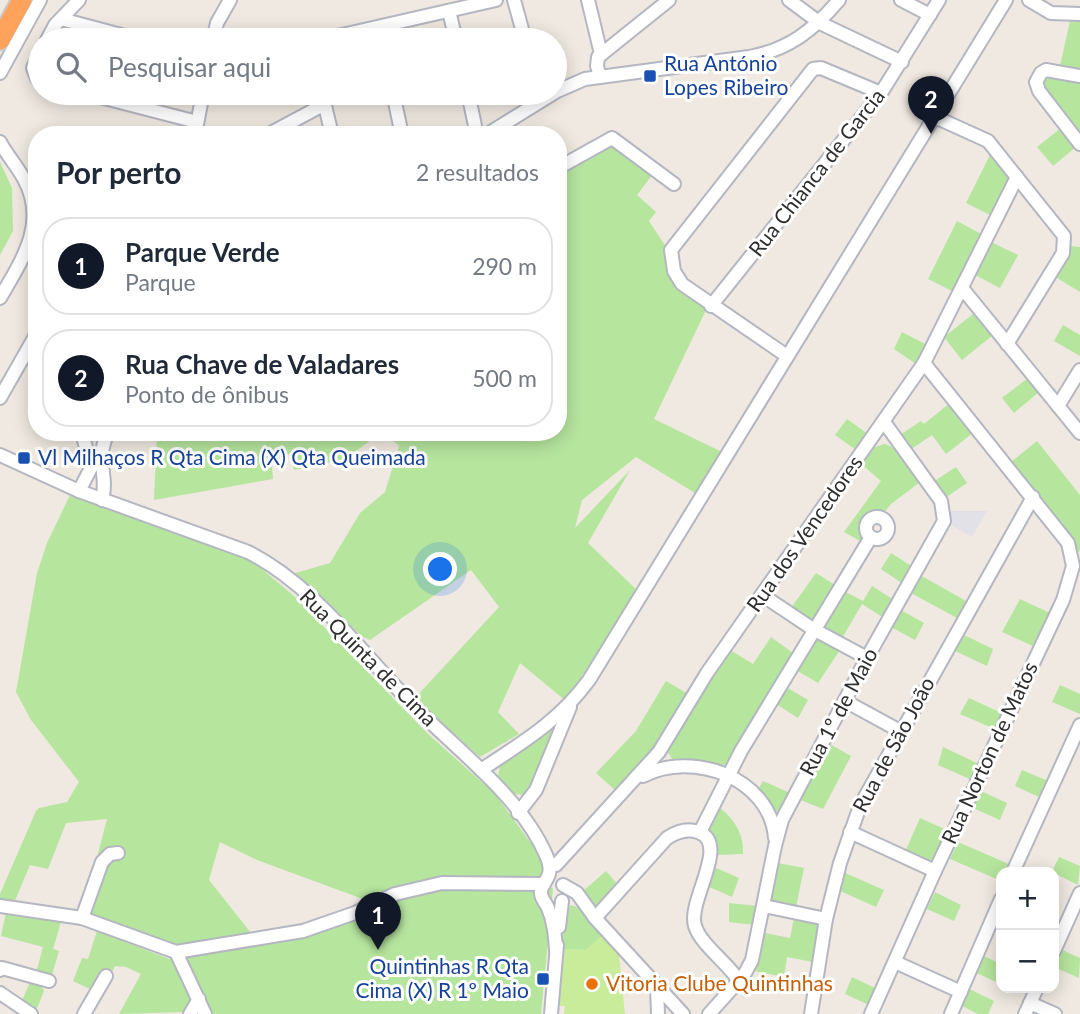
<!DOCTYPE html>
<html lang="pt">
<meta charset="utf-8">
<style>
:root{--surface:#fff;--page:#f2f2f3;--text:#1f2937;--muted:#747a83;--line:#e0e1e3;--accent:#111827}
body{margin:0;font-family:Lato,sans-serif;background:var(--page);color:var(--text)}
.controls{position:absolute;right:21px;bottom:21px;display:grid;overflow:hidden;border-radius:14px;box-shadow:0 4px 18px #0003}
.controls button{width:63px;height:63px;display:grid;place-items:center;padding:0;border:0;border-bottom:2px solid var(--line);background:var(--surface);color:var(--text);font:35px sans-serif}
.you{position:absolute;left:441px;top:570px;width:24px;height:24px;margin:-18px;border:5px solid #fff;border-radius:50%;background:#1a73e8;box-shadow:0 0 0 10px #1a73e833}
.badge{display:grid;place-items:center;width:46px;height:46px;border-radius:50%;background:var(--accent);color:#fff;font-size:23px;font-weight:700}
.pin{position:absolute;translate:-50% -58px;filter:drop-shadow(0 2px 4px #0008)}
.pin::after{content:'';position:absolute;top:37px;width:24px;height:21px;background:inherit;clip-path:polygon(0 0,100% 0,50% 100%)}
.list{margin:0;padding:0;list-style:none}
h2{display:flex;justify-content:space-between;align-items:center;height:91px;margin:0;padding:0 28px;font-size:30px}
h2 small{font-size:23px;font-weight:400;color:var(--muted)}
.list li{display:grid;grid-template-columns:46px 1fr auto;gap:21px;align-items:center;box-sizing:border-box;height:98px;margin:0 14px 14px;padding:0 14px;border:2px solid var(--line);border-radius:28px}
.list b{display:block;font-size:26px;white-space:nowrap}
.list p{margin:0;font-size:23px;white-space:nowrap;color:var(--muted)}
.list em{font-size:23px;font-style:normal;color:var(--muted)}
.icon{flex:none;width:38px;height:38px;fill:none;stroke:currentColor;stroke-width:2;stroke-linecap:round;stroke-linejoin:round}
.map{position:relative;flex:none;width:1080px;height:1014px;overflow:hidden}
.search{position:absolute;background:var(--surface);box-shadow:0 4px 18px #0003;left:28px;top:28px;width:539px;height:77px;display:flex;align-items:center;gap:18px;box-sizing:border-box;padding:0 24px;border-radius:38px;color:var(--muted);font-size:26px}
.panel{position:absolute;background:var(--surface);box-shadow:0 4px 18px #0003;left:28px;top:126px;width:539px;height:315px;border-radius:28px}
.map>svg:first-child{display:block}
</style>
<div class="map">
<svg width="1080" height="1014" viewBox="0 0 1080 1014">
<rect width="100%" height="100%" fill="#efe9e1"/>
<polygon fill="#e3e1e8" points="950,511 987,511 972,537 949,524"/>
<g fill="#b6e59e">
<polygon points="1070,21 1080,22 1080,71 1060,66"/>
<polygon points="1048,76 1080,81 1080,136 1046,93 1043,86"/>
<polygon points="1061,128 1076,147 1053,166 1037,147"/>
<polygon points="610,145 653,174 637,195 656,212 649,221 666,247 675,284 706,310 654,419 722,452 695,493 636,457 582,500 575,528 630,470 588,543 637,590 566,701 520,663 498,712 519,734 480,757 415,698 499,607 471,570 370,640 363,637 292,574 330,563 360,513 385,492 399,446 384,432 558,432 558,176"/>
<polygon points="991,153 1010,177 992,216 966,203"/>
<polygon points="0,162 12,188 13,231 0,255"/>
<polygon points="957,221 983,235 954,292 928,279"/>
<polygon points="991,242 1018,255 1000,288 975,275"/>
<polygon points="1070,246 1080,247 1080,292 1054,276"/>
<polygon points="973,314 976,315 993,335 962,360 944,337"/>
<polygon points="1063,325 1080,335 1080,356 1054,341"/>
<polygon points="902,332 927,345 916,364 894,349"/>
<polygon points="1028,378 1039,392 1014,413 1002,398"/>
<polygon points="950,403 974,432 946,454 932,435 910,450 900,435 921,421 924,424"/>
<polygon points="847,419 868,434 856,450 835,435"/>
<polygon points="162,432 382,432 345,459 294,470 291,454 271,456 273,479 154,500 157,435"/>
<polygon points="1037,441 1080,495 1080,551 1076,553 1070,534 1011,462"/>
<path d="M884,444C901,447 911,469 920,482L891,504L883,514C859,509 864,527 862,542L844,532L881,481L860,463L870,449Z"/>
<polygon points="956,467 967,483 945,498 933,482"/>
<polygon points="71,493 244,554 294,596 427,733 495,794 541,857 545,867 542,877 440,879 371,902 257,860 220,842 209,880 251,933 176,946 156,941 83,911 107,819 66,823 48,869 30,865 14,903 0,900 0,894 36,811 39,808 67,802 79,782 31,720 16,692 37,573 47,543"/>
<polygon points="891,553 913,567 903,584 881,569"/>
<polygon points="816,573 835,585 812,622 791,608"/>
<polygon points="920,575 966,601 957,618 911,593"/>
<polygon points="872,586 894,600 884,618 862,604 842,638 825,629 823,624 844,591 863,601"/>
<polygon points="1020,599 1050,613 1035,647 1002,632"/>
<polygon points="901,610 924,623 915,640 891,627"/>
<polygon points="960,633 993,649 987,666 951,649"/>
<polygon points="771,637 793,653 729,763 721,766 672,759 668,752 669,747 707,683 730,650 753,664"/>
<polygon points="816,637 840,650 818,683 796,670"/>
<polygon points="666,681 688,694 654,749 616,791 596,773 636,731"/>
<polygon points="1060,685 1080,694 1080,714 1052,702"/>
<polygon points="786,687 808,700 798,718 776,704"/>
<polygon points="969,698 1004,714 997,730 960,714"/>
<polygon points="552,727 555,729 531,788 524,795 513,794 498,777 500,765"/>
<polygon points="828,743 851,756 823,809 798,799"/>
<polygon points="943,747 981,765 974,781 938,765"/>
<polygon points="1022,770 1048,781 1041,798 1015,786"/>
<polygon points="763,781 790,793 780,811 773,812 757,791"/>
<polygon points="981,791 1007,803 1000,820 973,808"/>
<path d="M718,806C734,819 744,833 743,854L717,855L716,843L709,829Z"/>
<polygon points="920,818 951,832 935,863 905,852"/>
<polygon points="958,842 1011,865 1007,872 1001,872 1001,881 950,859"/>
<polygon points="1059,857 1080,866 1078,885 1052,872"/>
<polygon points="778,863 804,868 796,907 774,902 771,898"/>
<polygon points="714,867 739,878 732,897 707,886"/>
<polygon points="606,871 618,885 599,906 593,906 582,892"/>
<polygon points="843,872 884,890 876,907 838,890"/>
<polygon points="444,885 553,888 541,1014 211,1014 186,963 186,957 194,953 298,938 325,929 395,897"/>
<polygon points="935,892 961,905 954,921 927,909"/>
<polygon points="729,903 758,906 755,925 729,922"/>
<polygon points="571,905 577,907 602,936 586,950 562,949 565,913"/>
<polygon points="6,913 61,922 53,949 59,951 51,978 36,973 43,947 1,936"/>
<polygon points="794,918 817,923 819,927 813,962 787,957 784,977 754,971 765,933 790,938"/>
<polygon points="97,931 172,960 191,1001 186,1012 119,1014 141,974 126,967 115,966 109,977 92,990 73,981 82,958 88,959"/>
<polygon points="1060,949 1080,958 1079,978 1054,967"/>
<polygon points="982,955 1001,964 1001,984 974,972"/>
<polygon points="852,977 879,990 871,1006 845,994"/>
<polygon points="31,980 40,983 44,991 36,1011 21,1003"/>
<polygon points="967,988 994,1001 988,1014 978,1014 960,1005"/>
</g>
<polygon fill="#c9ec9a" points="602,936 619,955 625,1014 564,1014 565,1006 559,1006 562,949 586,950"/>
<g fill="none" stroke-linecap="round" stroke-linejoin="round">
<defs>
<g id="minor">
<polyline points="514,0 525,40"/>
<polyline points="588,0 601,54"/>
<polyline points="789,0 820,23 902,62"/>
<polyline points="901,0 930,15"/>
<polyline points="1029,0 1051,13 1080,14"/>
<polyline points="449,11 456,40"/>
<polyline points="61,19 140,40"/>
<polyline points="47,40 55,25 79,0"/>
<polyline points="213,40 217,23 230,0"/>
<polyline points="320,40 496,0"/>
<polyline points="40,52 33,68 37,78 40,80"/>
<polyline points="0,73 40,0"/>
<polyline points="1080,76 1046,70 1041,73 1036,82 1039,91 1080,144"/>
<polyline points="600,77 597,66 598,57 669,0"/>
<path d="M555,92L585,79L749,57C788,50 814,30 839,0"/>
<polyline points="85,93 197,122"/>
<polyline points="322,93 332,135"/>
<polyline points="393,93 402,135"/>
<polyline points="468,93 477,135"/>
<polyline points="935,117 988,141 1064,236 1063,253 1007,344"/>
<polyline points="195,135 203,93"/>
<polyline points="267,135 325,104"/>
<polyline points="486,135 554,93"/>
<path d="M0,142C7,155 17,166 24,179C48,223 22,260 0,298"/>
<polyline points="558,168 612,138 674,184"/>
<polyline points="962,288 1080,433"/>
<polyline points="711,306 881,93 939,0"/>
<polyline points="787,356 682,284 674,271 671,250 813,69 821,68 881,93"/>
<polyline points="0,398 37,333"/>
<polyline points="1058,406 1080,370"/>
<path d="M0,455L79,491L248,552C317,587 365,658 419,711C462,754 521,798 546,855C557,880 539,881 541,894C542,900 546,903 548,908C554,922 555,936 556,950"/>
<polyline points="79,491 91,468 82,432"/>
<path d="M102,500C109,473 94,464 108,432"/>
<circle cx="877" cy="528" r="11"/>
<polyline points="762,595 813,629 867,658"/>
<polyline points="845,701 900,731"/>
<path d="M481,770C523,742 559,721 589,680L1006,0"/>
<path d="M643,776C691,750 770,777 775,838"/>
<polyline points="518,813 536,790 570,707"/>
<polyline points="700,832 741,751 871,537"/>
<polyline points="850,832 935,871"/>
<polyline points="556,865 659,752 707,673 924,363 1017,177"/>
<polyline points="1013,872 1080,725"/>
<polyline points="563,885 577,893 595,918 683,1014"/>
<polyline points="0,906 82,918 176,952 303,931 355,913 395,894 442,883 544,884"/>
<polyline points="764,906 826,919"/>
<polyline points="82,918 102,862 110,854 118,853"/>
<path d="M595,918L667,838C676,832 687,828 698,832C731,843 687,901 695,926C701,945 728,963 739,981"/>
<polyline points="559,927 562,901"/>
<polyline points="1054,951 1080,893"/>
<polyline points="176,952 205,1014"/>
<polyline points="895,962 961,992"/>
<polyline points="0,970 2,968 49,981"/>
<polyline points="657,987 658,1014"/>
<polyline points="0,993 31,1014"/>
<polyline points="1030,1003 1055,1014"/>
<polyline points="84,1014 106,976"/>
<polyline points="190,1014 199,999"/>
<polyline points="551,1014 557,945"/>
<polyline points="709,1014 744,975 752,960 775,846 782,820 867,658 944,521 941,501 884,422"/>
<polyline points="811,1014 826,919 840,863 860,806 1033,497"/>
<polyline points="871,1014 935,871 1063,600 1073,566 1068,543 924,363"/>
<polyline points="951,1014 1001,899"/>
<polyline points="1025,1014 1037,988"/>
</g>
<polyline id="highway" points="0,40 22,0"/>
</defs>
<use href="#minor" stroke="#b4b7c1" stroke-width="16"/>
<use href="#highway" stroke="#c9c9c9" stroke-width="23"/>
<use href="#minor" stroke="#fff" stroke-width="12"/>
<use href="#highway" stroke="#ffa35c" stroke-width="19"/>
</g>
<g fill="#1a4fb4" stroke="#fff" stroke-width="2.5">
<rect x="643" y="69" width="14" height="14" rx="3.5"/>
<rect x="17" y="451" width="14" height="14" rx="3.5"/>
<rect x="536" y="972" width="14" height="14" rx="3.5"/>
</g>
<circle fill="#e8710a" stroke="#fff" stroke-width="2.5" cx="592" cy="984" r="7"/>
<g text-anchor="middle" stroke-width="6" stroke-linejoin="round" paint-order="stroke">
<g font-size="21" fill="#164399" stroke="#fff" text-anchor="start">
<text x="664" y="71">Rua António<tspan x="664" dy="24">Lopes Ribeiro</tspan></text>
<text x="38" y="465">Vl Milhaços R Qta Cima (X) Qta Queimada</text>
<text x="529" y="974" text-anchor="end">Quintinhas R Qta<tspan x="529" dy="24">Cima (X) R 1º Maio</tspan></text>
</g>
<g font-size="21" fill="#2e2e2e" stroke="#fff">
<text transform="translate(817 173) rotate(-52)" y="7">Rua Chianca de Garcia</text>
<text transform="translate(805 534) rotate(-55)" y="7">Rua dos Vencedores</text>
<text transform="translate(368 658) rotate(45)" y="7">Rua Quinta de Cima</text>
<text transform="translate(839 712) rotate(-62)" y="7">Rua 1º de Maio</text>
<text transform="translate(894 745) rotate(-62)" y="7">Rua de São João</text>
<text transform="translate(990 753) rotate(-65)" y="7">Rua Norton de Matos</text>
</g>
<g font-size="21" fill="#c56008" stroke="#fff" text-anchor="start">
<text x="606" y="991">Vitoria Clube Quintinhas</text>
</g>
</g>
</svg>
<div class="controls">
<button>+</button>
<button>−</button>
</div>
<div class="you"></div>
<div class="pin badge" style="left:378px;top:950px">1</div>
<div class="pin badge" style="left:931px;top:134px">2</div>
<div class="search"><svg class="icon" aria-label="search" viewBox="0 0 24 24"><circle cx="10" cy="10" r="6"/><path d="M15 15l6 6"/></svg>Pesquisar aqui</div>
<section class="panel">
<h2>Por perto<small>2 resultados</small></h2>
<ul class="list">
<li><span class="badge">1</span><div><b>Parque Verde</b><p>Parque</p></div><em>290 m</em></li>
<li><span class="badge">2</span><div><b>Rua Chave de Valadares</b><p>Ponto de ônibus</p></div><em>500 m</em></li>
</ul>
</section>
</div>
